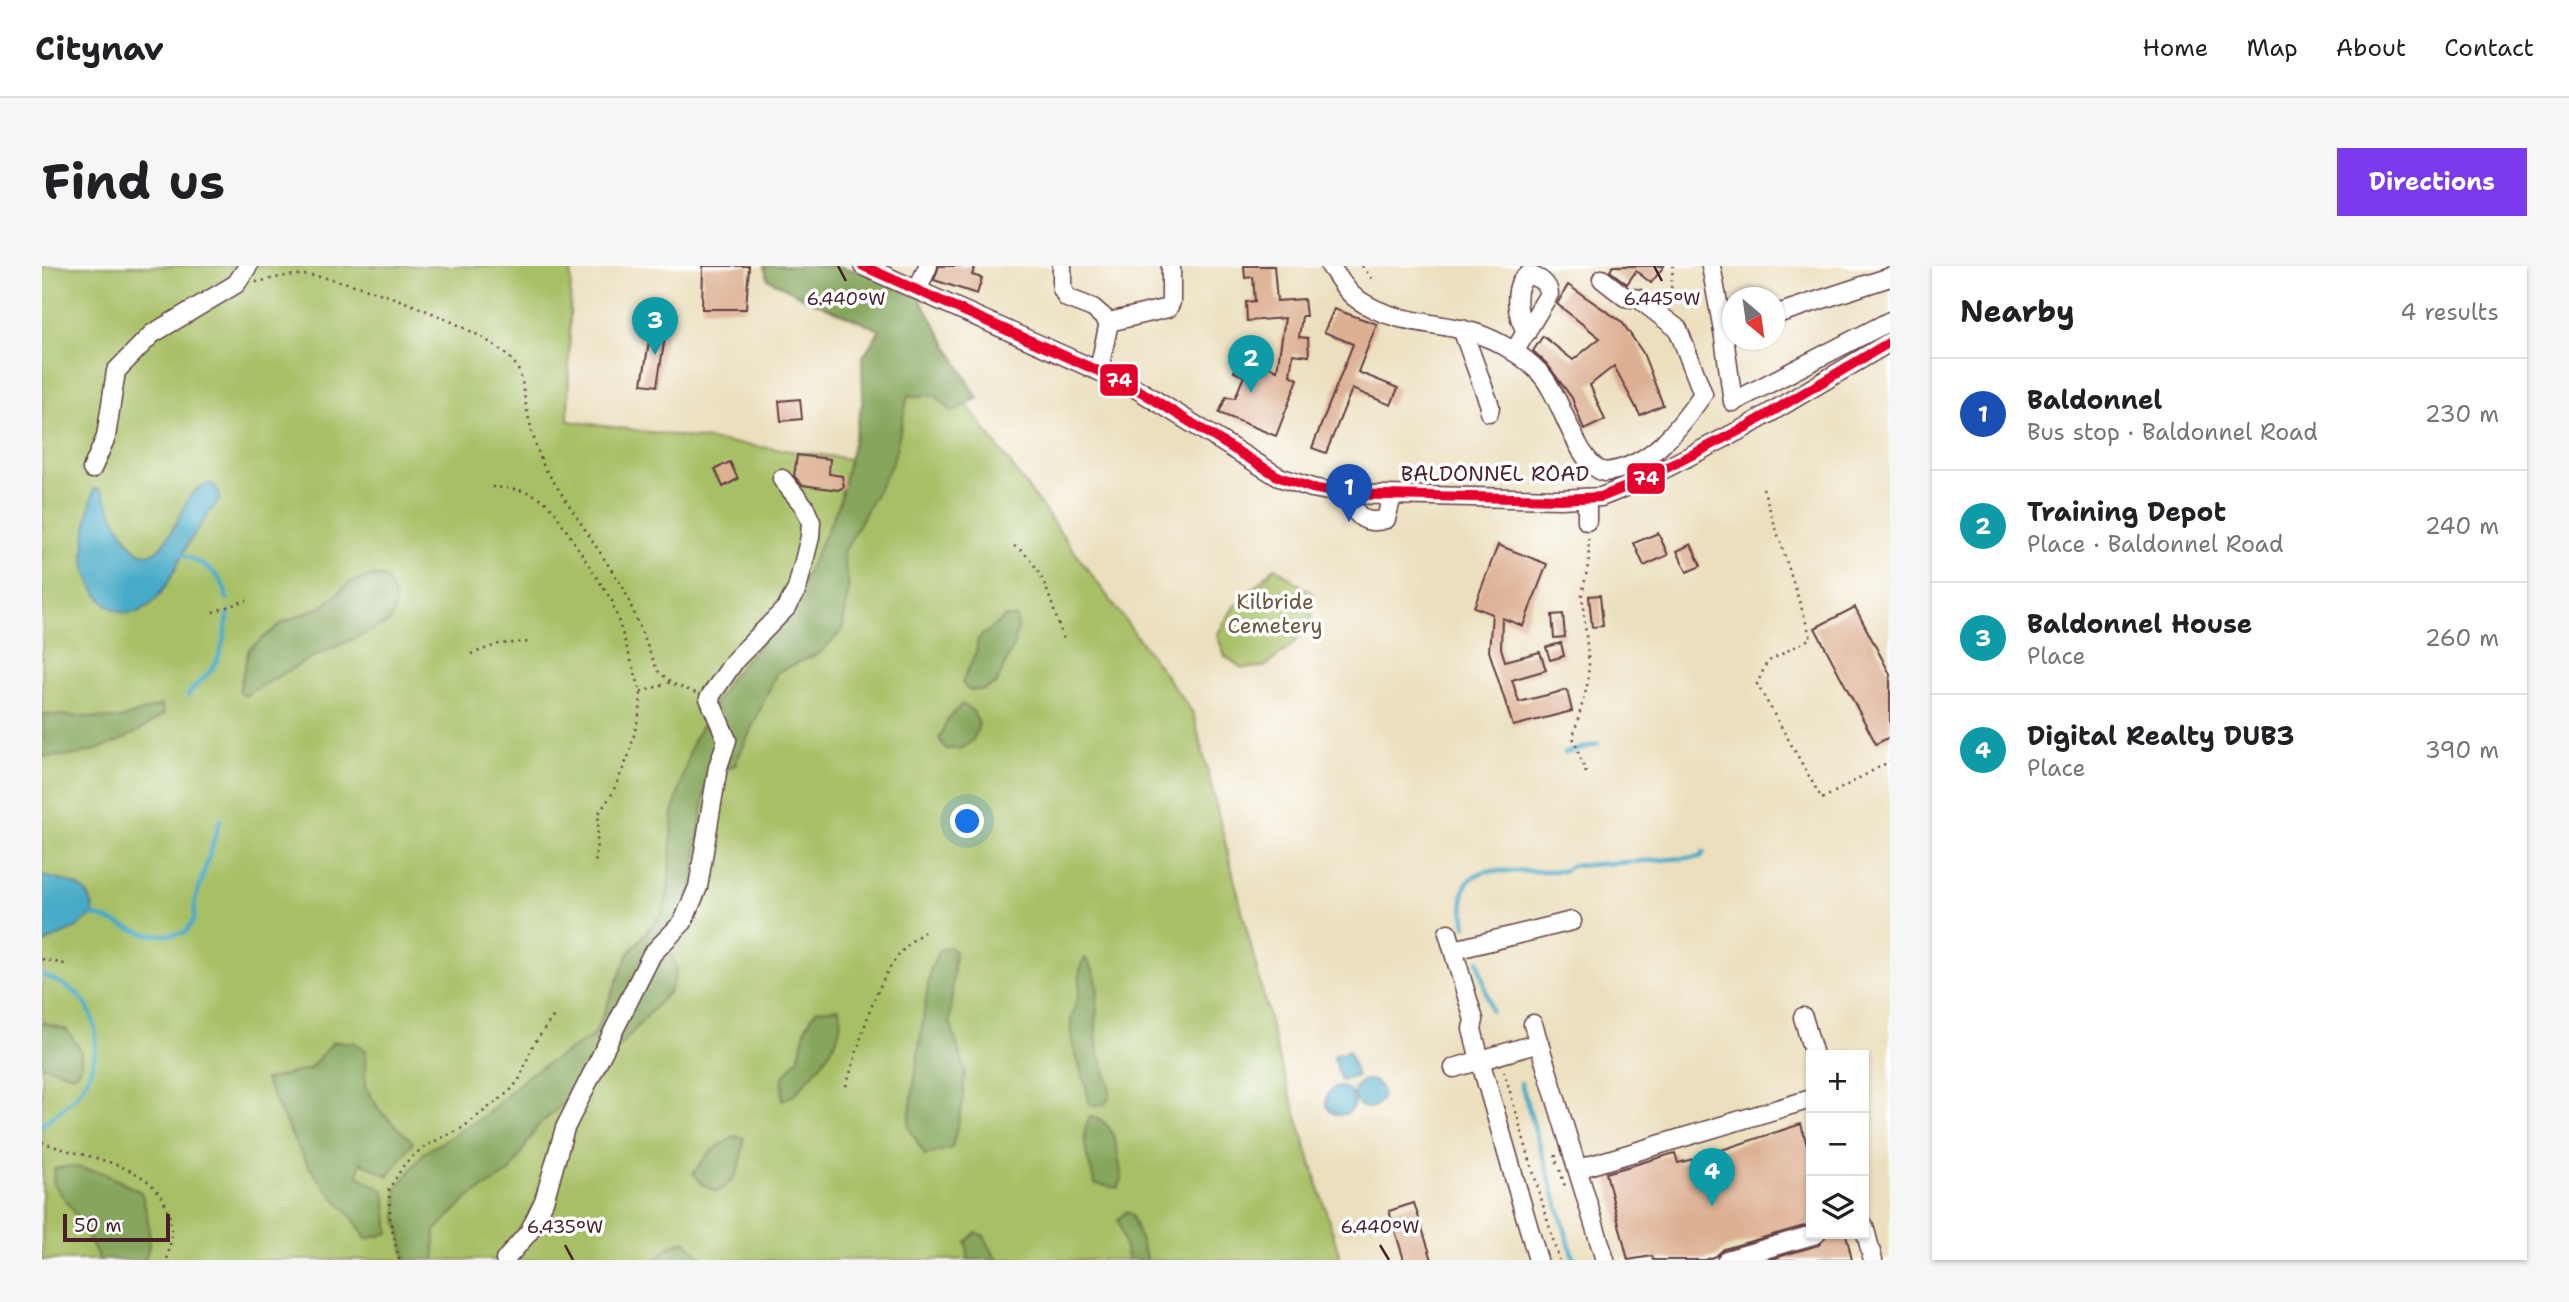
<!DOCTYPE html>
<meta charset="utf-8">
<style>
:root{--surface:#fff;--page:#f6f6f6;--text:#202124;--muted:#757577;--line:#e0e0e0;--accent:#7c3aed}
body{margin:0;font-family:"Shantell Sans",sans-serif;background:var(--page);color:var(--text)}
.controls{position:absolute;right:21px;bottom:21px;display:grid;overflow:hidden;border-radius:0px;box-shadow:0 2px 5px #0004}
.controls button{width:63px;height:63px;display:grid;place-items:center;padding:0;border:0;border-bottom:2px solid var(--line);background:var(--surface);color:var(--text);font:35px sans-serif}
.compass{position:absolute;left:1680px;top:21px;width:63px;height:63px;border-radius:50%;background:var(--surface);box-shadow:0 2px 5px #0004;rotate:151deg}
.scale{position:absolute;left:21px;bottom:18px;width:107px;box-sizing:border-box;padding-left:7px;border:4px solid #4a1f2b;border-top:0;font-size:19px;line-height:24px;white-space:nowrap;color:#4a1f2b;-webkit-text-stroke:5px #fff;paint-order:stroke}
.you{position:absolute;left:926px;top:556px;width:24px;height:24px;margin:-18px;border:5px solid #fff;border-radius:50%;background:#1a73e8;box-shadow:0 0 0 10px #1a73e833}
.badge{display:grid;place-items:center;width:46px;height:46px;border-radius:50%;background:var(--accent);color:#fff;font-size:23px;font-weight:700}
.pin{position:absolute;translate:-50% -58px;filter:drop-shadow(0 2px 4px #0008)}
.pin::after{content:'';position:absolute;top:37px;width:24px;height:21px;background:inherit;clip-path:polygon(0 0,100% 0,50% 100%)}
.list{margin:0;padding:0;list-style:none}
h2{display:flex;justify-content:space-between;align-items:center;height:91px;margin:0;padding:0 28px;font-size:30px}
h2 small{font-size:23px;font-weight:400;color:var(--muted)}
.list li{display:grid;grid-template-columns:46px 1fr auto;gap:21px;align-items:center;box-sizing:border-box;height:112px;padding:0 28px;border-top:2px solid var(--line)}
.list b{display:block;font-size:26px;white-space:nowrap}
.list p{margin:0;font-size:23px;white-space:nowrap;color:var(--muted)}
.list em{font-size:23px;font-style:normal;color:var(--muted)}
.icon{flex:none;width:38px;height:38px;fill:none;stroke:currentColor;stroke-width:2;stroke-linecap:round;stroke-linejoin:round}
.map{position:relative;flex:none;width:1848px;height:994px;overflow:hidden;border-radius:0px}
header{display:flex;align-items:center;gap:42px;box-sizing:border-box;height:98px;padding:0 35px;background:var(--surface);border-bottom:2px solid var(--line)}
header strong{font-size:33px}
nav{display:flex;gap:38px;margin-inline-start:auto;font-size:24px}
.intro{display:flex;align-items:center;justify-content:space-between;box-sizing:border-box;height:168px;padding:0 42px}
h1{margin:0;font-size:49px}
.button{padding:18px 32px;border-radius:0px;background:var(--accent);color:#fff;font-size:24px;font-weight:700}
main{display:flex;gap:42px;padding:0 42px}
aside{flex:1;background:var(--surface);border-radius:0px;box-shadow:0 2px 5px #0004}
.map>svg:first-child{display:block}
</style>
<header>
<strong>Citynav</strong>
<nav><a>Home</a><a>Map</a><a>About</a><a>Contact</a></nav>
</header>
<div class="intro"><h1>Find us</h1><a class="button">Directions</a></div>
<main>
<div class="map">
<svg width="1848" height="994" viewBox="0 0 1848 994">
<rect width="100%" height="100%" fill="#fff"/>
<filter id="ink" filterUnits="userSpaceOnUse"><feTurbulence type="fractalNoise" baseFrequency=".0143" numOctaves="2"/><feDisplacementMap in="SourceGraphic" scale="14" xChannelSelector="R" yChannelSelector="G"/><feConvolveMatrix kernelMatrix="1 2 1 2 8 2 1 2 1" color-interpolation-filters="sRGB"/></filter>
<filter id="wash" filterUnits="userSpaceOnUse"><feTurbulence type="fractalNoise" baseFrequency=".00686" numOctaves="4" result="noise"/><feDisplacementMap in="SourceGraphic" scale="28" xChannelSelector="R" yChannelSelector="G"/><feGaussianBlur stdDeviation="1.57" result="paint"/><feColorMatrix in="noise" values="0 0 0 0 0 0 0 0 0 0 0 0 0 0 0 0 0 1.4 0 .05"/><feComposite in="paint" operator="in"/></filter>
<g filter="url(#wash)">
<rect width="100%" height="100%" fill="#ebdfbd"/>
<g fill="#a7c066" stroke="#787048" stroke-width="2">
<polygon points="0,0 529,0 526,155 830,196 876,72 1151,447 1236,789 1299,994 0,994"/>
<polygon points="1233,301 1271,328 1269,357 1248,381 1222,401 1200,402 1183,390 1175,369 1192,341"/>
</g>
<g fill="#85a65b" stroke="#686243" stroke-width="2">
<polygon points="722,0 796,0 833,10 877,31 936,132 910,146 894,130 866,130 851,196 801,288 807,322 800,365 778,387 735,406 693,499 665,510 650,623 626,680 635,703 629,723 563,797 541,806 536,824 495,861 468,906 426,932 393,965 393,994 364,994 355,951 355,922 382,887 444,849 488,808 552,769 587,687 620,647 626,627 631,547 650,477 688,412 749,342 797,238 821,134 820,92 838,64 765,33 726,13"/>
<path d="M333,309L343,312C354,326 356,339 348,356L269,392L202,430L197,424L207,383L240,357L283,339L308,316Z"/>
<polygon points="963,351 974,351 976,363 971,381 954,418 941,424 926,424 920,417 934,386 936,373"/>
<polygon points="920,438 931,445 937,458 931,474 921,482 904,483 897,473 906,453"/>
<path d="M119,439L122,448C87,474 45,494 0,490V448L78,453Z"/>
<polygon points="906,681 913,685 908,756 923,804 920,840 910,882 883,889 866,860 888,705 897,684"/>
<path d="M1043,692C1066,718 1050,747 1055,778C1057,794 1068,810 1068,827C1068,833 1065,836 1060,840L1047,838C1045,812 1026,780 1029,757C1030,746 1036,735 1037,724C1039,711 1035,704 1043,692Z"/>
<path d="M797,742C807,775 771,807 751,830L740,834L741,811L757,791L764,761L774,744Z"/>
<polygon points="0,756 25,764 39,785 39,801 31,809 0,799"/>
<path d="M291,776H311L324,784L323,820L338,845L371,876L347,910L319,896L316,910L343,925L347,967L324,973C309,945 292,934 274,910C253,881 239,846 223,814L267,803Z"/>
<path d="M1048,851C1076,852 1076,893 1080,914L1076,922L1053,918C1047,897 1036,870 1048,851Z"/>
<path d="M693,870L702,872C699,898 699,912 675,926L660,918L651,907L669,885Z"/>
<path d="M27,900L59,906L99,926C105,945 113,976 102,994H58L30,943L11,917L12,903Z"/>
<polygon points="1085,945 1090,949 1105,994 1086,994 1076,953"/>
<polygon points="934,966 942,970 955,994 927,994 924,976"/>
<polygon points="643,975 663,994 612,994 630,979"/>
</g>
<g fill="#46aac6" stroke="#486478" stroke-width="2">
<path d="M170,217L177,226V234C166,248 155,263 146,278C135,298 129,316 113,334C84,365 52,336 44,303C39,284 47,242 52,223H58C68,240 75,261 88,277C118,315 137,243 151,227C156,221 162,219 170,217Z"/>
<path d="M0,610C24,615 52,618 51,649L32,663L0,678Z"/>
<polygon points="1307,785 1315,810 1299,815 1291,790"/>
<circle cx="1326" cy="828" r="14"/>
<circle cx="1298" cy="835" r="14"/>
</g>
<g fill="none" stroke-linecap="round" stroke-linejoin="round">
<g stroke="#46aac6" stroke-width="4.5">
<path d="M141,289C163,298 182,308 185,333"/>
<path d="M146,429C153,418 165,411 172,400C181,384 184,363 187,345"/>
<polyline points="1523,487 1556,478"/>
<path d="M51,649C89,660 103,676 144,666L152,653L153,635L178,554"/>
<path d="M1424,660C1420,634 1415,614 1444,605H1522L1529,600L1659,591L1662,586"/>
<polyline points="1436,694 1449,745"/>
<path d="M0,708C10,714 25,719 34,727C62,753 58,796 37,826C28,838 11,849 0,859"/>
<polyline points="1479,817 1532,994"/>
</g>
</g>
<g id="blocks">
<g fill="#ddb093">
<polygon points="661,0 707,0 704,43 660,43"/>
<polygon points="897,0 933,0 930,9 940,12 935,28 892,14"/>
<polygon points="1202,0 1232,0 1235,35 1262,33 1264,50 1260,50 1257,71 1266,72 1267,90 1251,88 1248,109 1256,113 1234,170 1177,147 1184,131 1193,132 1202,110 1192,106 1199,89 1235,104 1243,52 1205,55 1204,36 1213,35 1211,11 1203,12"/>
<polygon points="1571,0 1622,0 1609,17 1594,5 1585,18 1568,5"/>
<polygon points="1526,19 1580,56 1601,87 1621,139 1598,149 1572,100 1548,119 1563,154 1542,164 1530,132 1505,98 1491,85 1501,70 1531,94 1558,72 1515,38"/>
<polygon points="1292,43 1335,58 1316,106 1356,122 1349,139 1310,123 1284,187 1270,182 1311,78 1282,66"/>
<polygon points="610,57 625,59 615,120 600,118"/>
<polygon points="758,133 760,153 739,155 737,135"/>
<polygon points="755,189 788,193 787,208 800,210 802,221 796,224 760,219 752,210"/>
<polygon points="688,196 696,213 681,221 673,203"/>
<polygon points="1616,267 1626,289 1602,300 1592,277"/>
<polygon points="1649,278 1659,300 1645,306 1635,285"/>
<polygon points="1456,279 1505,298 1481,360 1460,352 1459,382 1463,395 1498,386 1504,404 1470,414 1477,436 1525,424 1530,445 1471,460 1447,385 1450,348 1432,341"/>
<polygon points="1558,329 1561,360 1550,361 1547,330"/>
<polygon points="1813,341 1848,408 1848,471 1834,478 1773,362"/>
<polygon points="1521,348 1523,371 1512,372 1510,349"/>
<polygon points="1519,377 1522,390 1508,394 1504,381"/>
<polygon points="1759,858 1769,894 1769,958 1682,983 1674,990 1663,994 1611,994 1610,990 1586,994 1564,907 1633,887 1636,897 1655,892"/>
<polygon points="1372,937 1390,994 1362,994 1347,945"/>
<polygon points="1785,968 1804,968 1810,994 1726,994 1777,979"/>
</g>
</g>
</g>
<g filter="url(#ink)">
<use href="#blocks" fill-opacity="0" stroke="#623c41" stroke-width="2"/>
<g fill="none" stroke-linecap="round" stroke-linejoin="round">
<defs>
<g id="minor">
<polyline points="821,0 1090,120 1237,211 1270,222 1302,228 1518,233 1559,231 1599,215 1704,161 1848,76"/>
<polyline points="1020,0 1020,23 1025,32 1051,42 1067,56"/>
<path d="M1288,0C1296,10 1304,26 1315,33C1350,57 1384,55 1422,64C1449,70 1477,86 1496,105C1520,128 1533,197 1562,206C1609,202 1637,162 1661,128L1636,63L1597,33L1583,31L1560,13"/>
<polyline points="1669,0 1681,64 1690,61"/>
<polyline points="876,23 886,0"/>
<polyline points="1732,49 1848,11"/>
<polyline points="1420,63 1448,140 1447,146"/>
<polyline points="1681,64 1691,136 1848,55"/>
<path d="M1472,86L1507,28C1506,17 1496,11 1486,9C1469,20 1475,52 1485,66"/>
<polyline points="1057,104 1067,56 1126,42 1129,36 1129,0"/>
<polyline points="50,203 64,171 74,105 110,68 194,18 206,0"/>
<path d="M1302,228C1313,246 1320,261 1344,253L1350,230"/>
<polyline points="1545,232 1545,255"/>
<polyline points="1406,667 1432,754 1430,763 1438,794 1496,994"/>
<polyline points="1412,684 1530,655"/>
<polyline points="1761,751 1772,789"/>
<polyline points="1491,758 1563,994"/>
<polyline points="1412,802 1497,777"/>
<polyline points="1536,903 1769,833"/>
<polyline points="1822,960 1831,994"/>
<polyline points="463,994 487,966 502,935 523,862 610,688 641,656 656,621 676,501 685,474 667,432 694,393 745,341 755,323 768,271 769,256 762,240 740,213"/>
<polyline points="1685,994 1774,968"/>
</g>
</defs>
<use href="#minor" stroke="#623c41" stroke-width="21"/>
<g stroke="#623c41" stroke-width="2.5" stroke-dasharray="2 5" stroke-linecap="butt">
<polyline points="1320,0 1333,16"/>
<path d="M214,16C230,13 247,8 262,9C305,10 450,63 473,98C482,112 481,128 485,144C489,164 494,182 502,201L582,323L615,404L631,418L654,427"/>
<polyline points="1622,34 1629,23 1631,0"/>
<path d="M450,221C476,223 495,224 512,245L570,335L599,426L598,445L587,489L570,528L557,547L553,600"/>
<polyline points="1721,222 1769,372 1725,396 1715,418 1780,533 1848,495"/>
<path d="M972,280C1003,297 1010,344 1022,374"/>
<polyline points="171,346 205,334"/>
<polyline points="429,388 457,378 489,376"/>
<polyline points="599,426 629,416"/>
<polyline points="1544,507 1531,471 1545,421 1547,399 1540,329 1547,294 1546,269"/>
<polyline points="0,693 27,699"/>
<polyline points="1462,805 1517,994"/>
<path d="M804,820C822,768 834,696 882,666"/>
<path d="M0,876C46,895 125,895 129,962C130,972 127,984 125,994"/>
<polyline points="1514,889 1513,894 1518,900"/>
<polyline points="1518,904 1523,921"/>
<polyline points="357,994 348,953 347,923 363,897 383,880 420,862 468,825 477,814 491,779 513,748"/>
</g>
<use href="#minor" stroke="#fff" stroke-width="18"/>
<defs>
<polyline id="bus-1" points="821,0 1090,120 1237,211 1270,222 1302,228 1518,233 1559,231 1599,215 1704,161 1848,76"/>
</defs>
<use href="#bus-1" stroke="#fff" stroke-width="16"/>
<use href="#bus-1" stroke="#e4002b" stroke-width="10"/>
</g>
</g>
<path fill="none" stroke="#4a1f2b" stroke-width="2.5" d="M796,0L804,15M1612,0L1620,15M523,979L531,994M1338,979L1347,994"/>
<g text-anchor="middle" stroke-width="7" stroke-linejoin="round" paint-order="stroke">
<g font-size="21" fill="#4a1f2b" stroke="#fff">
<text x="1453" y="215">BALDONNEL ROAD</text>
</g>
<g font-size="21" fill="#6b5740" stroke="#fff">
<text x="1233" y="343">Kilbride<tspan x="1233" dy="24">Cemetery</tspan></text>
</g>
</g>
<g font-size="18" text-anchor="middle" fill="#4a1f2b" stroke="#fff" stroke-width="7" stroke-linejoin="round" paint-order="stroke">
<text x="804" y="39">6.440°W</text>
<text x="1620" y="39">6.445°W</text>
<text x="523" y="967">6.435°W</text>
<text x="1338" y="967">6.440°W</text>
</g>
<g stroke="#fff" stroke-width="2.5">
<rect x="1057" y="97" width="40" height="34" rx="7" fill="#e4002b"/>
<rect x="1584" y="196" width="40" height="33" rx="7" fill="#e4002b"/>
</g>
<g font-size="19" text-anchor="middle" font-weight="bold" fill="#fff">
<text x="1077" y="121">74</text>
<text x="1604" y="219">74</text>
</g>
</svg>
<div class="controls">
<button>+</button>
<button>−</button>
<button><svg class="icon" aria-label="layers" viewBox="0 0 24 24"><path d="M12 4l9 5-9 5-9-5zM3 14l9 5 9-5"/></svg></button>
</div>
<svg class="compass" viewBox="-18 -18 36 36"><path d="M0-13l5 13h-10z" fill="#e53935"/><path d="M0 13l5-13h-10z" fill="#757577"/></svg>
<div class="scale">50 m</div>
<div class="you"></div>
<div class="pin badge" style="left:1307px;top:256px;background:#1a4fb4">1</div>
<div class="pin badge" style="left:1209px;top:127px;background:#0f9aa8">2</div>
<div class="pin badge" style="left:613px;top:89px;background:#0f9aa8">3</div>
<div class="pin badge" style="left:1670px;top:940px;background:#0f9aa8">4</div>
</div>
<aside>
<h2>Nearby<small>4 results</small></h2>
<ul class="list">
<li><span class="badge" style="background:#1a4fb4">1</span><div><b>Baldonnel</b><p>Bus stop · Baldonnel Road</p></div><em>230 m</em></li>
<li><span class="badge" style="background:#0f9aa8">2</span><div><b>Training Depot</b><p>Place · Baldonnel Road</p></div><em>240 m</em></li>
<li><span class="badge" style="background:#0f9aa8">3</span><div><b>Baldonnel House</b><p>Place</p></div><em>260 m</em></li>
<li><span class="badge" style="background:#0f9aa8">4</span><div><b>Digital Realty DUB3</b><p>Place</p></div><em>390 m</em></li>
</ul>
</aside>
</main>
